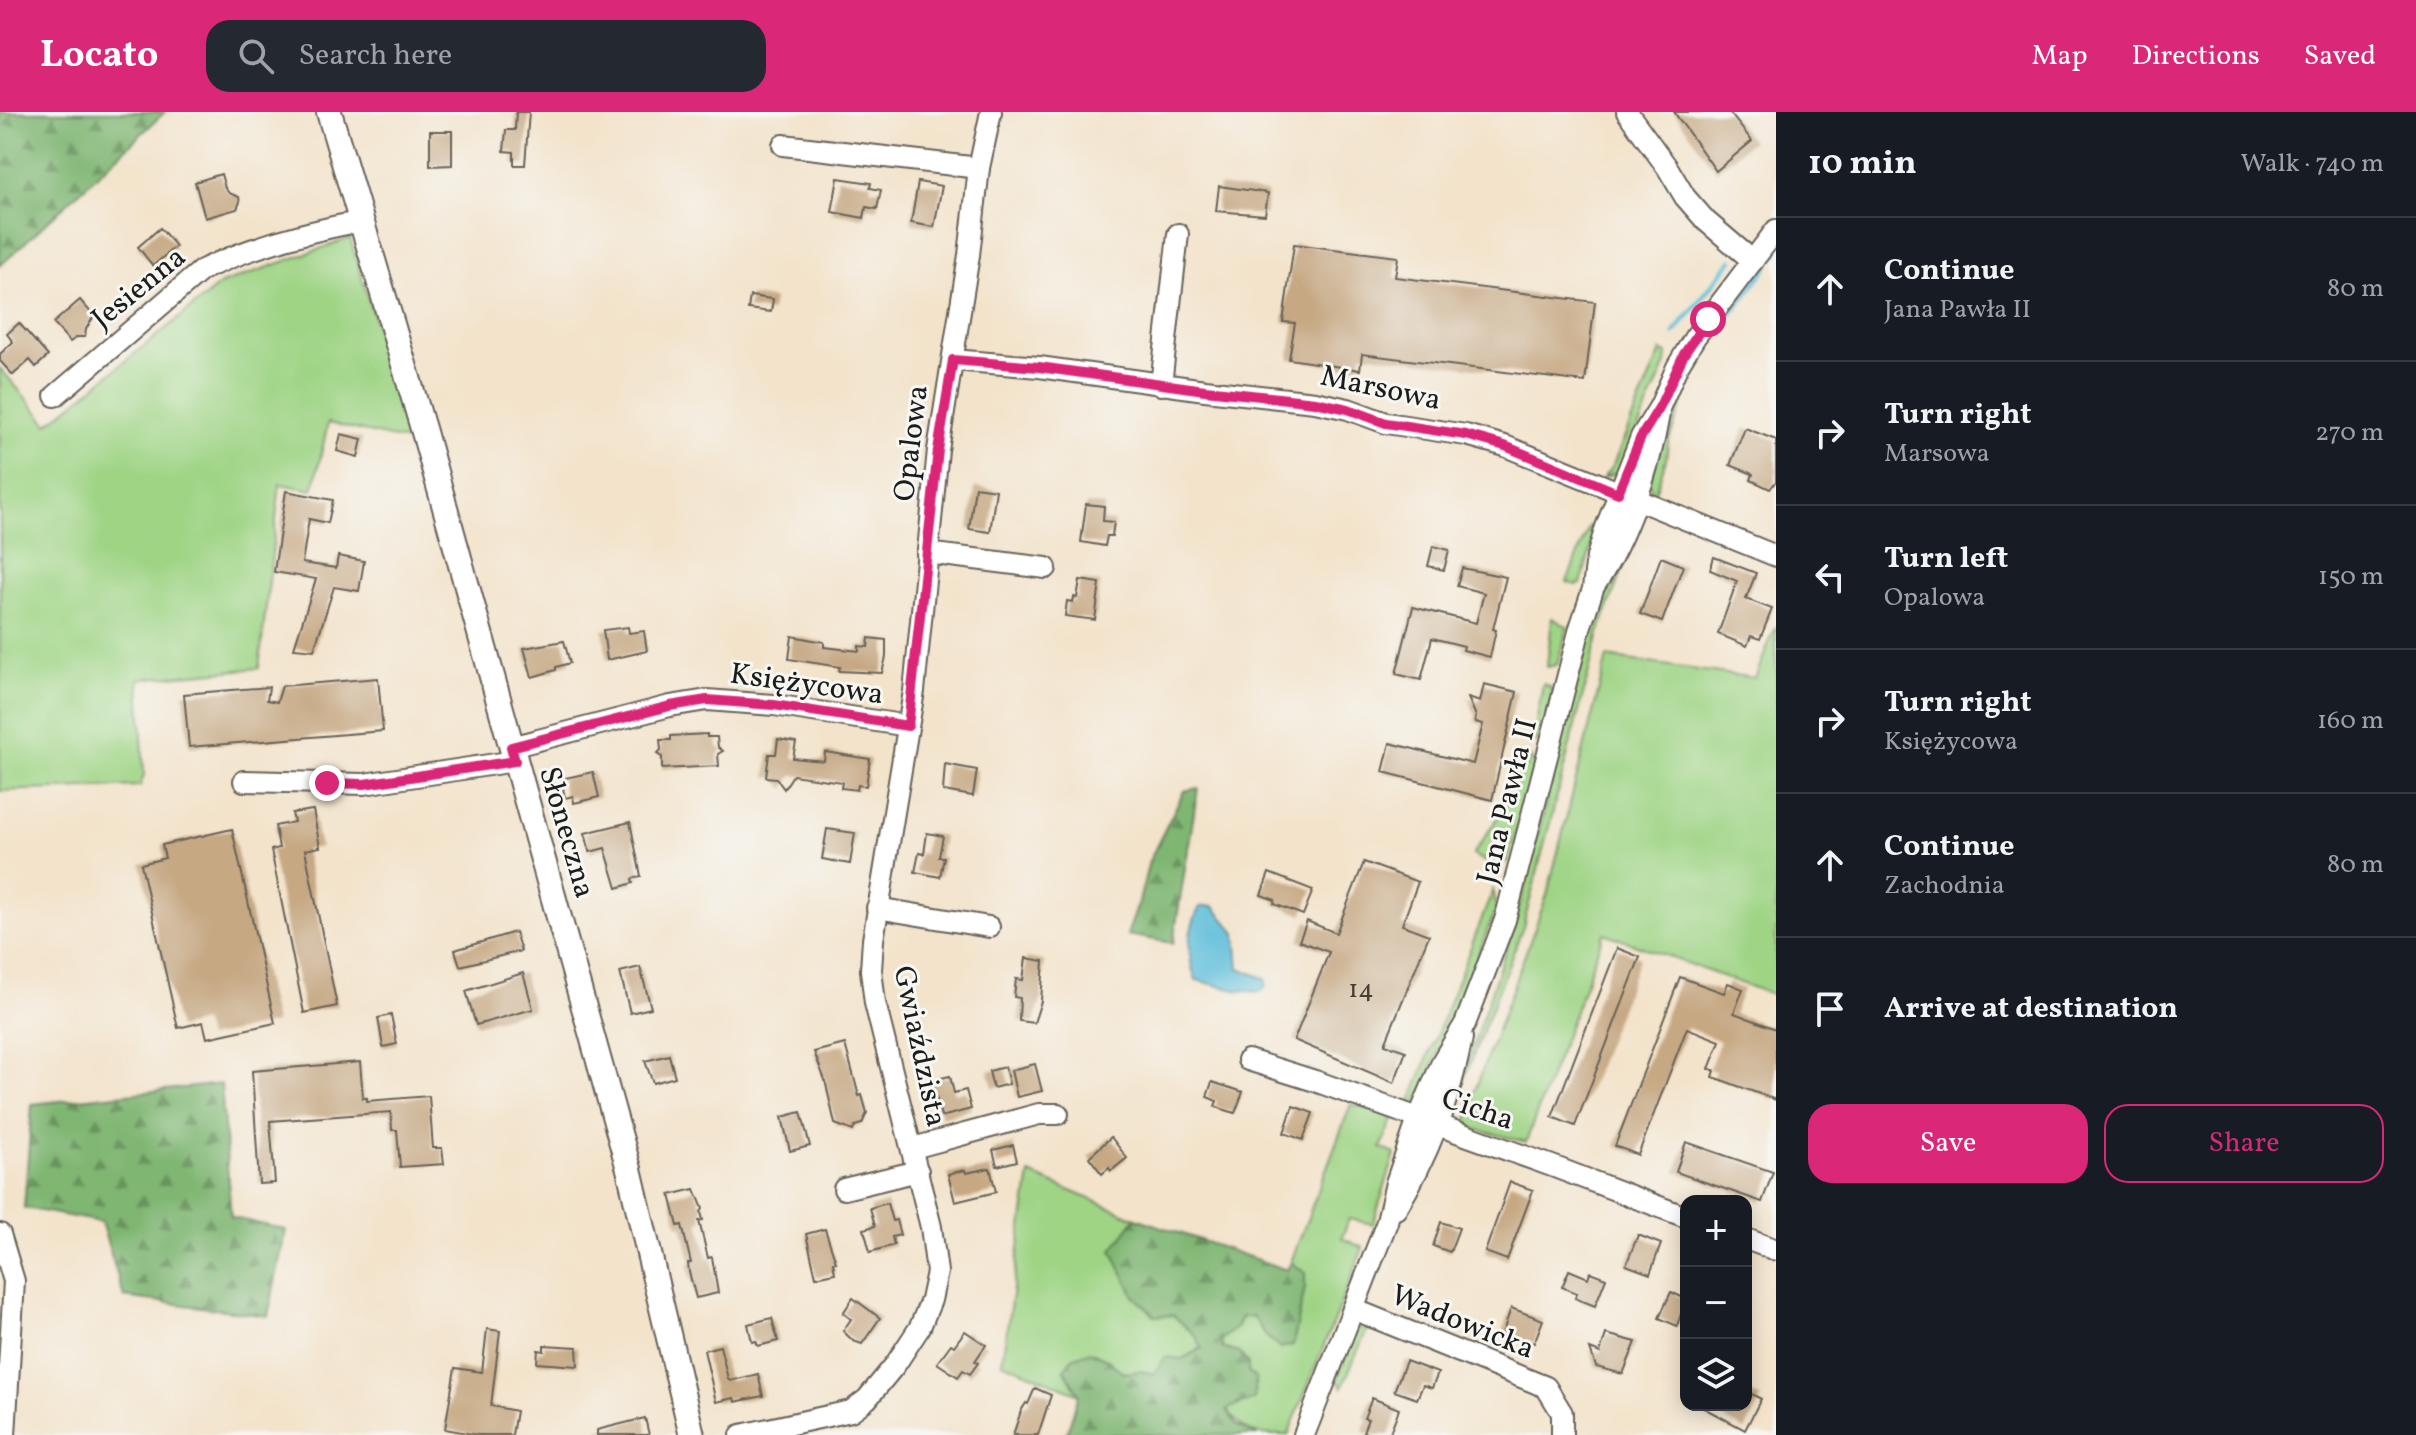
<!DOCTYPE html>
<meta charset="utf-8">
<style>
:root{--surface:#171b24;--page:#242831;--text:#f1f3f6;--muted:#9ea1a6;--line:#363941;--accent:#db2777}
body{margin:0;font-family:Vollkorn,serif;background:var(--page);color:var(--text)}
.controls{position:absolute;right:24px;bottom:24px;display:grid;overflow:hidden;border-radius:16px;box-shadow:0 4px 20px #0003}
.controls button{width:72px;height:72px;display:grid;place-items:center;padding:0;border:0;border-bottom:2px solid var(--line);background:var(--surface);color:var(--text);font:40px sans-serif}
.stop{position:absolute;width:24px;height:24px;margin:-18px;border:6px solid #db2777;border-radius:50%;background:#fff}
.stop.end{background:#db2777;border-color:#fff;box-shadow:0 2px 8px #0008}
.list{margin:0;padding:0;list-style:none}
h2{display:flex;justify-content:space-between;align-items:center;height:104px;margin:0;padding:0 32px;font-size:34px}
h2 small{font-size:26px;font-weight:400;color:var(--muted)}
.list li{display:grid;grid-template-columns:52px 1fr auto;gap:24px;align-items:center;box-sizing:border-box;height:144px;padding:0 32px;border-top:2px solid var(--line)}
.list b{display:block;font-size:30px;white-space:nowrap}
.list p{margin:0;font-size:26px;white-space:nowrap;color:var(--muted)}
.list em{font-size:26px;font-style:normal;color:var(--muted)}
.actions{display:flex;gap:16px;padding:24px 32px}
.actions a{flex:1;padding:18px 0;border:2px solid var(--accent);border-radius:24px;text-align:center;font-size:28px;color:var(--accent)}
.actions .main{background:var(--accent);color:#fff}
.icon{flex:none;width:44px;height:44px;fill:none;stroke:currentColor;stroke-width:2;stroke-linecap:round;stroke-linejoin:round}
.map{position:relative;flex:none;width:1776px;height:1323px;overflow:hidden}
header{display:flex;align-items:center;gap:48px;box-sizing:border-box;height:112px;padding:0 40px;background:var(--accent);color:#fff}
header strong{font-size:38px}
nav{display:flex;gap:44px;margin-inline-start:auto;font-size:28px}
.search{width:560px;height:72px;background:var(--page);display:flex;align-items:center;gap:20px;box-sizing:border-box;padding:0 28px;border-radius:24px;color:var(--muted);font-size:30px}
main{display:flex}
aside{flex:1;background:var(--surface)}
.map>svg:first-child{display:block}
</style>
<header>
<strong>Locato</strong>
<div class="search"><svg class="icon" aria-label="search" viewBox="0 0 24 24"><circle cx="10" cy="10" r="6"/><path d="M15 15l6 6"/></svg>Search here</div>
<nav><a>Map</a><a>Directions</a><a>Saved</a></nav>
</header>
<main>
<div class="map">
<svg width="1776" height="1323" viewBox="0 0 1776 1323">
<defs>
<pattern id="forest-firs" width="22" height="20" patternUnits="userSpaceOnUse" patternTransform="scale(2)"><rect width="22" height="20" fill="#7fb672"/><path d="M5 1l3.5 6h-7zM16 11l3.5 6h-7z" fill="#67935d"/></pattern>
</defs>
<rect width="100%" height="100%" fill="#f6f6f2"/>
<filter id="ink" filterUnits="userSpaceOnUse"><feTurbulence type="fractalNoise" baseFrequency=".0125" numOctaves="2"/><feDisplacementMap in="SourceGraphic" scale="16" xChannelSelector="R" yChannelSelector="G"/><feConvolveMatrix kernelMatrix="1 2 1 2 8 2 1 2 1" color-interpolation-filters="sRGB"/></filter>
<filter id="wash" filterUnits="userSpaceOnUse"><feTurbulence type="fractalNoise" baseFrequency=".006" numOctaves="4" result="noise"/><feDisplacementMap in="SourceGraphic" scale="32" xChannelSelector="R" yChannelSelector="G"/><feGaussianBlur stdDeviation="1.8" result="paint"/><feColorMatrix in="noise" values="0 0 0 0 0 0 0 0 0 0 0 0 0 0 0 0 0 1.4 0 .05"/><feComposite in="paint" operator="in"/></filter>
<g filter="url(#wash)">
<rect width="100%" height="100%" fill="#f3e3cb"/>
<g fill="#9fd485" stroke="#5e7850" stroke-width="2">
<polygon points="350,126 411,330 328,311 313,378 280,372 259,556 139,567 144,663 140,674 0,679 0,256 48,312 221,172"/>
<polygon points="1661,239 1667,242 1666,252 1619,360 1603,366 1613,353"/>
<polygon points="1695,256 1668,331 1666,347 1654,383 1649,370 1683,268"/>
<polygon points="1589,414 1596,417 1581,472 1576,473 1567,470"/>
<polygon points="1627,428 1632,430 1599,521 1523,815 1459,980 1453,1005 1451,1000 1457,979 1515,811 1590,520"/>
<polygon points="1552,506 1568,515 1557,553 1547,555"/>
<polygon points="1776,514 1776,884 1604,821 1526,1030 1467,1015 1471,989 1547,783 1607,545 1755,566"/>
<polygon points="1543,572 1550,575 1553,581 1541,627 1536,630 1533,629"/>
<polygon points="1529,644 1535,652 1508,749 1494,754 1473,743 1509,688 1516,654 1526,656"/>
<polygon points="1493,778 1497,795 1418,989 1409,994"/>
<path d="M1351,992L1394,1005L1381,1036L1395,1042L1373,1112L1349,1107L1342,1126L1363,1136L1288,1323C1256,1323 1244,1323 1227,1297L1254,1287L1248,1261L1222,1236L1221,1228L1237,1215L1240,1206L1253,1204L1266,1224L1280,1236L1293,1233L1305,1175V1161L1291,1150Z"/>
<polygon points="1030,1062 1136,1106 1112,1138 1154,1204 1173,1203 1195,1223 1202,1236 1155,1262 1141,1259 1123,1261 1107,1247 1072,1271 1079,1282 1002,1250"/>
<polygon points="1365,1211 1370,1211 1342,1275 1337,1268 1355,1221"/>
</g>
<g fill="url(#forest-firs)" stroke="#4e6947" stroke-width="2">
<polygon points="0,0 165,0 0,154"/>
<polygon points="1198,676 1173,831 1127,823 1139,790 1149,749 1184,679"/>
<polygon points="221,972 231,1105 286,1118 268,1204 124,1185 101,1110 24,1096 32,992"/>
<polygon points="1136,1106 1287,1158 1291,1150 1305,1161 1305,1175 1293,1233 1280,1236 1266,1224 1253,1204 1240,1206 1237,1215 1221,1228 1222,1236 1239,1241 1248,1251 1248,1261 1256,1266 1254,1287 1227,1297 1237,1314 1258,1323 1066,1323 1079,1282 1064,1257 1072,1246 1090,1239 1107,1247 1123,1261 1141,1259 1154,1262 1165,1245 1182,1247 1202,1236 1195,1223 1173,1203 1155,1204 1134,1184 1112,1138"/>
</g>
<path fill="#5bbdd9" stroke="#3c6c7a" stroke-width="2" d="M1213,794L1236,821L1239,856L1266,867V875L1260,880L1235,878L1196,868C1187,844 1187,818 1200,795Z"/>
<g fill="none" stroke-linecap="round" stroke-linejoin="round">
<g stroke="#5bbdd9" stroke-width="5">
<polyline points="1776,143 1776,142"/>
<polyline points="1729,205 1768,153"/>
<polyline points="1674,221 1732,148"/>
<polyline points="1710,230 1723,214"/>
</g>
</g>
<g id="blocks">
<g fill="#c6a883">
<polygon points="516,0 529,0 525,53 514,53 514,40 504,39 506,18 515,18"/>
<polygon points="1674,0 1729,0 1752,29 1716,59"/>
<polygon points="430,19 452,19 452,53 430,54"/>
<polygon points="221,62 225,76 229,81 239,85 240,90 237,97 205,106 195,70"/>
<polygon points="838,66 871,71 870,76 881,78 877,97 866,95 864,106 832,100"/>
<polygon points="918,70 942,74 934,115 911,111"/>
<polygon points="1219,74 1268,81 1265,103 1216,99"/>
<polygon points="160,116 176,134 153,154 138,135"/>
<polygon points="1294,132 1398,145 1395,165 1595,190 1585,270 1362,242 1360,258 1289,247 1295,211 1283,210"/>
<polygon points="750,184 773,187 771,200 748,197"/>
<polygon points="80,188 94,204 86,217 85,225 77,225 70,230 53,211"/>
<polygon points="19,211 48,244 36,255 30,248 13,263 0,249 0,242 13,230 7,222"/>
<polygon points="1745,316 1776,328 1776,369 1770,377 1751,368 1753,362 1730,353"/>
<polygon points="341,322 362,327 358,345 337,339"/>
<polygon points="975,375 996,378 990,420 969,417"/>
<polygon points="286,379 333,388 328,411 309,407 302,451 336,456 338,444 364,449 359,479 334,475 314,538 294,536 316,467 274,460"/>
<polygon points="1086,392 1104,394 1103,409 1114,410 1112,424 1107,424 1105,434 1081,430"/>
<polygon points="1433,434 1449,438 1444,458 1428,454"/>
<polygon points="1661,445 1683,454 1662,510 1640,502"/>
<polygon points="1714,445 1756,461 1746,487 1772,497 1760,527 1751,524 1747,534 1718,522 1737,469 1710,458"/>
<polygon points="1462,456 1506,465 1493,517 1496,518 1490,545 1463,538 1464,534 1432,526 1421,568 1396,562 1413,495 1476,511 1484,481 1457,474"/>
<polygon points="1080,468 1100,471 1095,508 1065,504 1067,489 1073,490 1074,485 1077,486"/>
<polygon points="628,515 629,521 644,519 647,539 607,548 603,518"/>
<polygon points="792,524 824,530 824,535 859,539 859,534 868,535 869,526 886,528 886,545 882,561 839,559 840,555 789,547"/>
<polygon points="564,529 570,551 556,555 556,558 532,565 524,536"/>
<polygon points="378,566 383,619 189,635 184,582 269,575 267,588 277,590 282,574"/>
<polygon points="1484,572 1517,580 1492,688 1383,660 1390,631 1473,652 1483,612 1475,610 1476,604 1468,586 1480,590"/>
<polygon points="707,622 707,625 717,625 718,635 723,639 718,642 719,654 662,657 662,645 657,642 661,638 660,628 671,628 671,624"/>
<polygon points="778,627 796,630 793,646 824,649 825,640 870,647 866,674 858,673 857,678 841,676 842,670 793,663 784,677 776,666 766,665 769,642 776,642"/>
<polygon points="945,652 977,658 973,684 943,679"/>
<polygon points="593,660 599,685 574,691 573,684 565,686 561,667"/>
<polygon points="313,698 320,735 305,738 337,894 304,901 271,738 279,736 275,714 294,710 292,701"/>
<polygon points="630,710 641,764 632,767 633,771 617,776 605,736 590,740 585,721"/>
<polygon points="232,717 275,911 207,926 203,910 178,916 141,752 165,746 162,733"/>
<polygon points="827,717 855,721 850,752 822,747"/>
<polygon points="927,721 943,724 939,745 944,745 940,765 915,760 919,741 924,742"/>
<polygon points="1364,750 1418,770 1402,813 1429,823 1385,932 1406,939 1394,971 1294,928 1329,840 1299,829 1307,809 1336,821"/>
<polygon points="1269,761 1313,778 1303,803 1274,792 1275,788 1261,783"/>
<polygon points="515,820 521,839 460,854 455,838"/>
<polygon points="1617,836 1640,845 1575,1014 1552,1005"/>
<polygon points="1026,846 1044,849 1041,889 1034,911 1019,909 1020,886 1014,885 1016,867 1023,868"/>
<polygon points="640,855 651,896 630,901 620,860"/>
<polygon points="523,861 533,897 476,913 466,879"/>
<polygon points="1680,865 1724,881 1728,871 1743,877 1734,901 1776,917 1776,988 1713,965 1715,959 1709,957 1720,929 1687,916 1638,1043 1615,1034"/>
<polygon points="391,903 397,932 383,935 378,906"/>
<polygon points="845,932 859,984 862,983 867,1001 862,1012 855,1014 853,1019 835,1012 825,968 814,940"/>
<polygon points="669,943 675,965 653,971 645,949"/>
<polygon points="360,950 363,986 367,986 367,989 429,984 433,1036 442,1036 444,1052 400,1055 397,1018 392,1018 391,1000 270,1009 275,1071 259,1072 252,959"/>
<polygon points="1035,952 1042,979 1017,985 1011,958"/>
<polygon points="1005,955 1009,972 993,976 989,959"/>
<polygon points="950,964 954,981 966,978 971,997 941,1005 936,984 932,985 928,969"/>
<polygon points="1212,970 1243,980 1235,1001 1222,997 1215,994 1217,989 1207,985"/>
<polygon points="1293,994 1313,1001 1303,1028 1284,1021"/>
<polygon points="801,1000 810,1034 790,1039 782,1005"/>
<polygon points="1111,1025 1127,1046 1111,1059 1109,1056 1102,1062 1089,1045"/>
<polygon points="1686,1030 1773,1060 1762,1090 1676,1060"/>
<polygon points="1013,1033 1017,1049 997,1054 993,1038"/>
<polygon points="990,1056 996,1080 955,1090 948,1062 965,1058 966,1061"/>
<polygon points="1510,1070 1533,1078 1507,1148 1485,1140"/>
<polygon points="695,1077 703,1097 701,1100 703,1108 699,1109 708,1146 712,1145 718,1181 696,1186 689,1160 688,1151 691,1151 682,1113 678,1114 670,1083"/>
<polygon points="887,1091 892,1109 896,1108 900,1123 892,1125 894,1133 870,1140 864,1117 875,1114 870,1096"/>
<polygon points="1441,1110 1459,1116 1450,1140 1433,1134"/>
<polygon points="825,1117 836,1150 833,1150 835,1161 816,1165 806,1122"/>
<polygon points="1638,1123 1661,1132 1650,1162 1626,1153"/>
<polygon points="1569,1158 1588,1166 1590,1160 1606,1166 1595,1194 1575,1186 1577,1181 1562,1175"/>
<polygon points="1671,1180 1686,1187 1677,1214 1659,1206"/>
<polygon points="853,1186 880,1206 862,1232 853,1229 843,1219 851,1207 843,1201"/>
<polygon points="1511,1196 1543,1208 1534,1231 1503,1220"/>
<polygon points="772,1206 778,1229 758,1234 756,1229 752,1230 748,1212"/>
<polygon points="487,1217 500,1219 491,1294 516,1299 512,1323 478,1323 445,1317 455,1256 482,1260"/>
<polygon points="965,1219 986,1233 975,1249 978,1251 970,1262 963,1258 958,1265 937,1251 951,1232 954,1234"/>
<polygon points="1606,1222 1636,1230 1623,1262 1596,1255 1590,1237 1600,1241"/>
<polygon points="544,1233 577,1235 578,1254 537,1251 538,1238 544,1239"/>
<polygon points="720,1234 728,1267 730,1269 758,1262 763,1284 735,1290 734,1286 716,1290 704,1238"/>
<polygon points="1406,1249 1438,1261 1432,1276 1423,1273 1417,1287 1394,1279"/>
<polygon points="1035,1276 1051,1283 1038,1323 1013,1323 1021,1299 1026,1291 1028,1292"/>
<polygon points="1746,1279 1761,1287 1745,1318 1698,1293 1746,1293"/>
<polygon points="1372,1286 1399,1297 1389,1323 1371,1323 1363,1320 1368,1307 1364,1306"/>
<polygon points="645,1306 649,1323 597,1323 597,1318"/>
</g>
</g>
</g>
<g filter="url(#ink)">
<use href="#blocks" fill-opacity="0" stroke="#676259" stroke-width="2"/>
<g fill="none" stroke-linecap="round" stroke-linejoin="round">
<defs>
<g id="minor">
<polyline points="1627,0 1667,55 1685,85 1706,109 1753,149"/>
<polyline points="783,33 979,56"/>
<polyline points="953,248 1039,255 1205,278 1315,290 1348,297 1386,311 1466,323 1505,334 1776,444"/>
<polyline points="1161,273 1178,122"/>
<path d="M55,284L202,158C253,134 307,119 363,109"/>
<polyline points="927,441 1046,456"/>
<path d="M1595,473C1626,427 1650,357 1659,302"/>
<polyline points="511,635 670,594 707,588 774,593 908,614"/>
<polyline points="244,669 364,672 515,649"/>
<polyline points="877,796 989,815"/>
<polyline points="1248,948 1315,969 1552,1054 1686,1105"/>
<polyline points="913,1036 1039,1002 1058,1002"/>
<polyline points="844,1077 918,1059"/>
<path d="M1396,1097C1427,1047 1451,984 1462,926"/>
<polyline points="0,1122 14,1169 5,1323"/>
<polyline points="1746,1127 1776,1138"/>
<polyline points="1353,1197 1546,1275 1562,1301 1562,1323"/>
<polyline points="741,1323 851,1299 867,1287 895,1253 920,1215 931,1188 937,1160 931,1115 875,891 871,858 873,828 914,579 938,338 969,143 979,56 991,0"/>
<polyline points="1304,1323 1387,1110 1396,1071 1418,1007 1443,948 1465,912 1505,808 1580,516 1593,477 1597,445 1606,415 1641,325 1660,294 1677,255 1695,225 1776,118"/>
</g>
<polyline id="tertiary" points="329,0 424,320 629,1057 692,1323"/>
</defs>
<use href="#minor" stroke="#676259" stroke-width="24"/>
<use href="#tertiary" stroke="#676259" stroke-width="28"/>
<use href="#minor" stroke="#fff" stroke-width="20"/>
<use href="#tertiary" stroke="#fff" stroke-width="24"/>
</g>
</g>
<g fill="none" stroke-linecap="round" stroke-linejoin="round" filter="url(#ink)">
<polyline stroke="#db2777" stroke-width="10" points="327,671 364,672 515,649 511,635 670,594 707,588 774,593 908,614 938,338 953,248 1039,255 1205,278 1315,290 1348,297 1386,311 1466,323 1505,334 1618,381 1641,325 1660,294 1684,242 1708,207"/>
</g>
<g text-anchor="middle" stroke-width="6" stroke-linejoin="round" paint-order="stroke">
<g font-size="26" fill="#463f36">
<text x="1361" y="885">14</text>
</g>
<g font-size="30" fill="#1c1c1c" stroke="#f6f6f2">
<text transform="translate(138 175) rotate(-39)" y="10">Jesienna</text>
<text transform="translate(1381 275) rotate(12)" y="10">Marsowa</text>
<text transform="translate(910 331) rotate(-83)" y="10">Opalowa</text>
<text transform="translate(807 571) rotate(8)" y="10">Księżycowa</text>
<text transform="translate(1506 689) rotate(-76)" y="10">Jana Pawła II</text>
<text transform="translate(568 720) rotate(74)" y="10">Słoneczna</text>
<text transform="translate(921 934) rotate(78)" y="10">Gwiaździsta</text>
<text transform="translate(1478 996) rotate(19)" y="10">Cicha</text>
<text transform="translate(1463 1209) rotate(22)" y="10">Wadowicka</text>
</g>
</g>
</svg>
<div class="controls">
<button>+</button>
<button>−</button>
<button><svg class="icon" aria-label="layers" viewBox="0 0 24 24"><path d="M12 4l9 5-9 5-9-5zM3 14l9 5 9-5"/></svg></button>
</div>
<div class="stop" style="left:1708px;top:207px"></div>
<div class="stop end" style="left:327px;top:671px"></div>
</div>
<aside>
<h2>10 min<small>Walk · 740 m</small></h2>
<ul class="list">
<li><svg class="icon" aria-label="ahead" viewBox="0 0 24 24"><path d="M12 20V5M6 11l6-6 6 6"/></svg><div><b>Continue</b><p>Jana Pawła II</p></div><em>80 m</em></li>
<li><svg class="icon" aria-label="right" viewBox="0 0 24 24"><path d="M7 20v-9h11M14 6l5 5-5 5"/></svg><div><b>Turn right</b><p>Marsowa</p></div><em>270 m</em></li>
<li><svg class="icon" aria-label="left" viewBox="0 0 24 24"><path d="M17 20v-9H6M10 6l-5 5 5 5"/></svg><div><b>Turn left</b><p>Opalowa</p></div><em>150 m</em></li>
<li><svg class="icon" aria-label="right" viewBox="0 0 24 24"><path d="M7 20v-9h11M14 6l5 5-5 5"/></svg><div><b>Turn right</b><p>Księżycowa</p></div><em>160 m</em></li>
<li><svg class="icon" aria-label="ahead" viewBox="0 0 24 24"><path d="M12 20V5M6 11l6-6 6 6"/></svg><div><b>Continue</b><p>Zachodnia</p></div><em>80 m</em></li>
<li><svg class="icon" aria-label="arrive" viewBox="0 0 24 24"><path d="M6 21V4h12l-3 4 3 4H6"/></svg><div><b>Arrive at destination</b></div></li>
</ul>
<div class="actions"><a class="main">Save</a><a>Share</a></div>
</aside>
</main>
